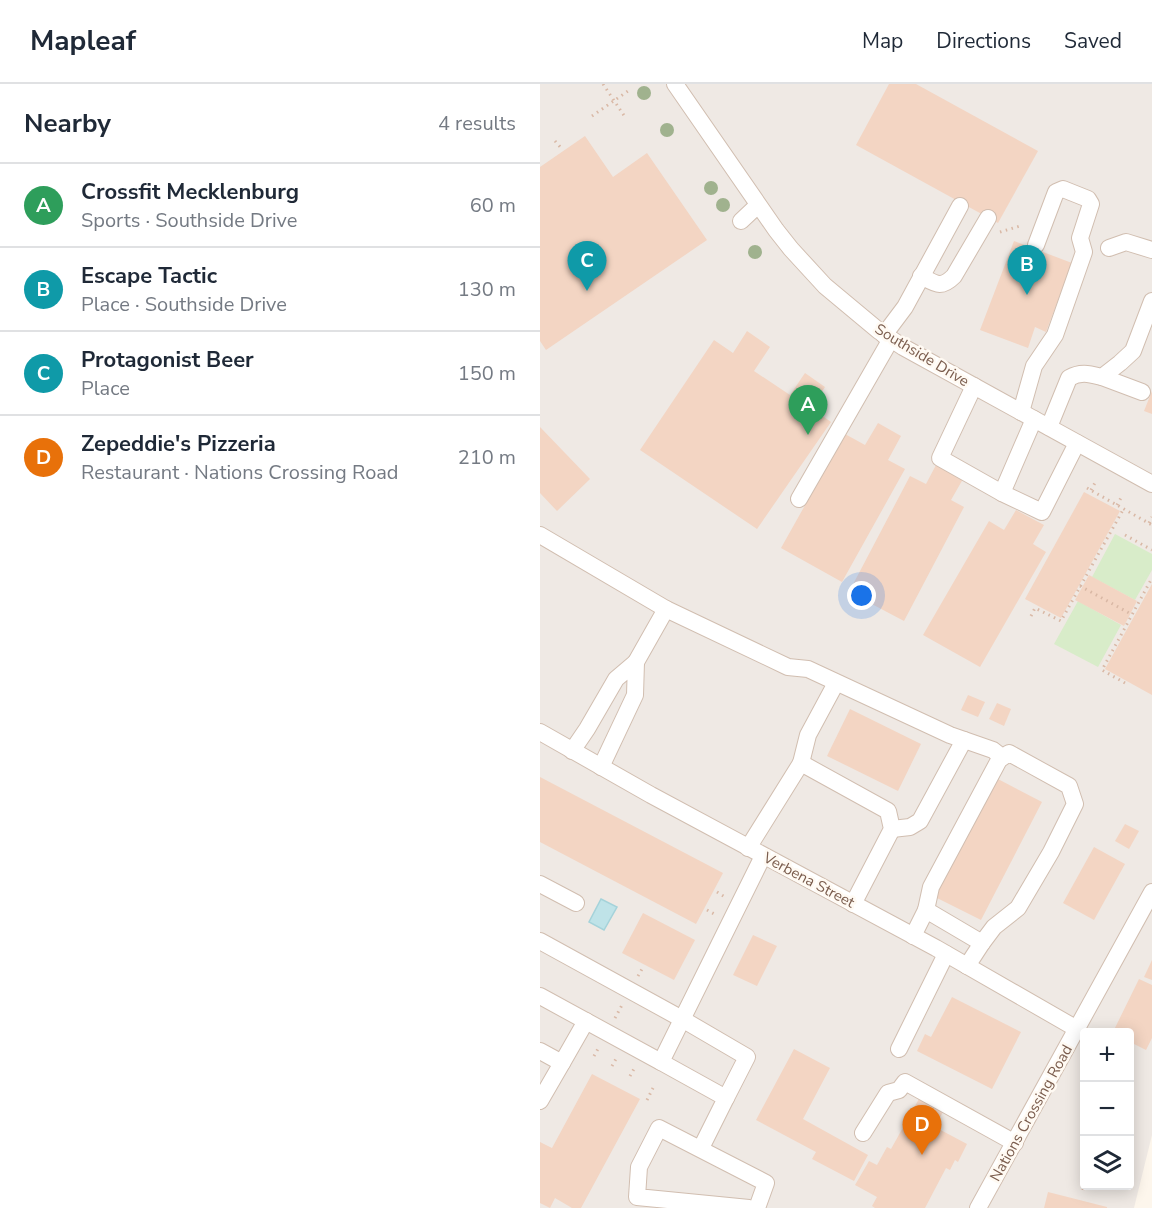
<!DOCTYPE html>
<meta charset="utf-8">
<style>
:root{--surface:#fff;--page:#f2f2f3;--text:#1f2937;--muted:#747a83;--line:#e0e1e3;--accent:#0f766e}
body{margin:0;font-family:"Nunito Sans",sans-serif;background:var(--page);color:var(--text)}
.controls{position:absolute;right:18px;bottom:18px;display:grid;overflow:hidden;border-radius:6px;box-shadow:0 3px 15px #0003}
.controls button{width:54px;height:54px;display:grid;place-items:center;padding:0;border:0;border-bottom:2px solid var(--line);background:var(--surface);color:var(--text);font:30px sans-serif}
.you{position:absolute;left:322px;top:512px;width:21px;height:21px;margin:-15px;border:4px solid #fff;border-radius:50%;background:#1a73e8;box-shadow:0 0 0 9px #1a73e833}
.badge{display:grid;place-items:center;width:39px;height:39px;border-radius:50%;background:var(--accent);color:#fff;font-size:20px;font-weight:700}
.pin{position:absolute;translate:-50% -50px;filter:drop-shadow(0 2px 3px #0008)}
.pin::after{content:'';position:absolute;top:32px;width:21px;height:18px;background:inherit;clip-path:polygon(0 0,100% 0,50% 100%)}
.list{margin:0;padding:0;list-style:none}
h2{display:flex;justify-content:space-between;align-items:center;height:78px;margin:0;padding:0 24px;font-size:26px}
h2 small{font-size:20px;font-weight:400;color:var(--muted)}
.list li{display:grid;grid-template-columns:39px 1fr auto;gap:18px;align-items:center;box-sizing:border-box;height:84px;padding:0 24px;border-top:2px solid var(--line)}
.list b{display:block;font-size:22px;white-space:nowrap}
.list p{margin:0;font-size:20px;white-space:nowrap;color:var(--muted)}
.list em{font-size:20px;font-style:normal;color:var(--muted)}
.icon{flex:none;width:33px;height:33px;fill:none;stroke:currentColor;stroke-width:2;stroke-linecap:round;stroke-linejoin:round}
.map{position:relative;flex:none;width:612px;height:1124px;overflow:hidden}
header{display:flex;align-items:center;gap:36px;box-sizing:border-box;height:84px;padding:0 30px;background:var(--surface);border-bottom:2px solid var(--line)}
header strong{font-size:28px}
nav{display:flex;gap:33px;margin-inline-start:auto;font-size:21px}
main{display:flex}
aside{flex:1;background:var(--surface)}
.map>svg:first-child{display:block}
</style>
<header>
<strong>Mapleaf</strong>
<nav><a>Map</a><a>Directions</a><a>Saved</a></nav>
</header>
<main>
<aside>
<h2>Nearby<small>4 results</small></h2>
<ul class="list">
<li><span class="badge" style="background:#2e9e5b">A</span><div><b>Crossfit Mecklenburg</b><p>Sports · Southside Drive</p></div><em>60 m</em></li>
<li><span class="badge" style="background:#0f9aa8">B</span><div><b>Escape Tactic</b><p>Place · Southside Drive</p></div><em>130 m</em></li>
<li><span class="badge" style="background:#0f9aa8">C</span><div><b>Protagonist Beer</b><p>Place</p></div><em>150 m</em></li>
<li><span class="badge" style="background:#e8710a">D</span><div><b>Zepeddie's Pizzeria</b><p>Restaurant · Nations Crossing Road</p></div><em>210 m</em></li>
</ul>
</aside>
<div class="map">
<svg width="612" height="1124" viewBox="0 0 612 1124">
<rect width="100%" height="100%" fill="#fdf6ec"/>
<path fill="#efe9e4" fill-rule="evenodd" d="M0,0H612V1051L594,1124H0ZM544,948H590V1102H544Z"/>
<g fill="#d8ecc9">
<polygon points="575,450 612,470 612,486 595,516 552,493"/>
<polygon points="538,517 581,541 558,583 514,560"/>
</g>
<polygon fill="#bfe3e8" stroke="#a5d3da" stroke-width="1.5" points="61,815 77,823 64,846 49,838"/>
<g fill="#f3d5c3">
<polygon points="349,0 376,0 498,67 458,139 316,61"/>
<polygon points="45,52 73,93 107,69 167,156 6,266 0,257 0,83"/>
<polygon points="474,157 532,179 506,248 495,243 488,264 440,246"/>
<polygon points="207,247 230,263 214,287 250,311 265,289 285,303 271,324 291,338 217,445 100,366 174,256 193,269"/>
<polygon points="612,307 612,330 604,327"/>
<polygon points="338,339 361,352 348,376 365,385 302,498 241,464 305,350 325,361"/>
<polygon points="0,343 50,395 17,427 0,409"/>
<polygon points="396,381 423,395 411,416 424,423 364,537 309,508 370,392 386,400"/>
<polygon points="544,408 580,427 521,534 485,515"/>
<polygon points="476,426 504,441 493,460 506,468 440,583 383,551 449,437 464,446"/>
<polygon points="549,491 597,517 584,542 535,516"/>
<polygon points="612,500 612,611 565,585"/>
<polygon points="428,611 445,618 438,633 421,626"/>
<polygon points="457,619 471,625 464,642 449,635"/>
<polygon points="310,625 381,660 358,707 287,672"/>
<polygon points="0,693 183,789 156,840 0,758"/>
<polygon points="456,694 502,718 441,836 395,813"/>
<polygon points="585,740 599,747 589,765 575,757"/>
<polygon points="554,763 585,780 554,836 523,819"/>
<polygon points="103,829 155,856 134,896 82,869"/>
<polygon points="213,851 237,862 217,902 193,891"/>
<polygon points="612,876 612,896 604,893"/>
<polygon points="599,895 612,901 612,954 606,966 590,958 590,948 573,948"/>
<polygon points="412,913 481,948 452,1005 377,967 385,950 391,953"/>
<polygon points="254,965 290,984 263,1035 328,1071 314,1097 272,1075 276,1068 216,1036"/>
<polygon points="52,990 100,1015 41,1124 32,1124 15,1114 10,1124 0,1119 0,1058 12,1064"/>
<polygon points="380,1013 404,1026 395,1043 427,1060 418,1078 415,1076 410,1086 406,1084 385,1124 335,1124 332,1122 337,1113 315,1101 329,1077 337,1081 347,1063 351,1065"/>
<polygon points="508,1108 567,1123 567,1124 504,1124"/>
</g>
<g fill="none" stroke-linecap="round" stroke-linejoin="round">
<defs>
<g id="minor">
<polyline points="135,0 236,146 251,165 285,202 339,247 363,263 612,400"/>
<polyline points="201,137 218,121"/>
<polyline points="569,164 586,158 612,166"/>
<path d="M381,192C396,200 401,205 414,192L448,134"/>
<polyline points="344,251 365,223 420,122"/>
<polyline points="562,293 602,308"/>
<polyline points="434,302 400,374 462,409"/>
<polyline points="481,328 494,282 515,251 544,168 540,154 551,120 548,115 523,105 516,108 496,161"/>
<polyline points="494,335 462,409 502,428 537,359"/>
<path d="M509,343L529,294C541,287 550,290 562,293L580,279L593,267L612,217"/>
<polyline points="259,415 351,255"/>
<polyline points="0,451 126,525"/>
<polyline points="96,578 126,525 248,583 268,585 410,651 453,666 462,673"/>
<polyline points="0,648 111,711 396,864 537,945"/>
<polyline points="32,667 47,645 76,595 96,578 95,611 61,683"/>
<polyline points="261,679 268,651 296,599"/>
<polyline points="352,745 370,743 380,737 424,656"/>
<polyline points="208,764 261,679 348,727 352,745 313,820"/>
<polyline points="0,800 36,819"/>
<polyline points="386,826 391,803 459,676 469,669 529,702 535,720 511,768 478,824 454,843 442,859"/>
<polyline points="373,852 386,826 442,859 427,882"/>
<polyline points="0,857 142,935 207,973 186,1014"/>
<polyline points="0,912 121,978"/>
<polyline points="359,965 406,870"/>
<polyline points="0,967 22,979 0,1017"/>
<polyline points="22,979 46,937"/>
<polyline points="323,1049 348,1009 359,1006 365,998 475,1059"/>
<polyline points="161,1064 186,1014 121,978 223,772"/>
<polyline points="209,1124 97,1113 99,1083 119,1044 226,1099 217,1124"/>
<polyline points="438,1124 612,808"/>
</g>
</defs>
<use href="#minor" stroke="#d1beb0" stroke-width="18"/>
<g stroke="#d9b8a5" stroke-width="3" stroke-dasharray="1.5 4.5" stroke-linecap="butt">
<polyline points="63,0 85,33"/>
<polyline points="52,32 88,7"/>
<polyline points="15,57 22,65"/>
<polyline points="460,148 480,142"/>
<polyline points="547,404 612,441"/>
<polyline points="551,406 556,397"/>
<polyline points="577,421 582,412"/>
<polyline points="609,439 612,433"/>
<polyline points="585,451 612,466"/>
<polyline points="540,502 591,530"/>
<polyline points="491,532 495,524 521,537 584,424"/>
<polyline points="585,599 562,586 612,494"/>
<polyline points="177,808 185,813"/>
<polyline points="167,826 176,831"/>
<polyline points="98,892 102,885"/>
<polyline points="75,934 82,921"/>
<polyline points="54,972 59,963"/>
<polyline points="72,982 77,973"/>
<polyline points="90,992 95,983"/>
<polyline points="107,1016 113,1004"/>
<polyline points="543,1106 544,1099"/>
</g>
<use href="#minor" stroke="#fff" stroke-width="16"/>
</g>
<g fill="#a0b28e">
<circle cx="104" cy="9" r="7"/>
<circle cx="127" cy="46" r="7"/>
<circle cx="171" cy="104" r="7"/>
<circle cx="183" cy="121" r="7"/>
<circle cx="215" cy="168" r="7"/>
</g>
<g text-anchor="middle" stroke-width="5" stroke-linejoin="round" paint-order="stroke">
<g font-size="15" fill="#7a5c4d" stroke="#fffaf3">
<text transform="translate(382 271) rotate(31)" y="5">Southside Drive</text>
<text transform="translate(269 796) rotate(28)" y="5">Verbena Street</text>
<text transform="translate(491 1029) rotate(-61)" y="5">Nations Crossing Road</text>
</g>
</g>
</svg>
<div class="controls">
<button>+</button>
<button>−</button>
<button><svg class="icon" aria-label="layers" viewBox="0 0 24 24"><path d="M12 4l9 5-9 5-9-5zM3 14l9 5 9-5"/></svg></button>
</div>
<div class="you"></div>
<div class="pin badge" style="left:268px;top:351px;background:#2e9e5b">A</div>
<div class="pin badge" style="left:487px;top:211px;background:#0f9aa8">B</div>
<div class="pin badge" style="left:47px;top:207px;background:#0f9aa8">C</div>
<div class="pin badge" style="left:382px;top:1071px;background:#e8710a">D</div>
</div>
</main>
